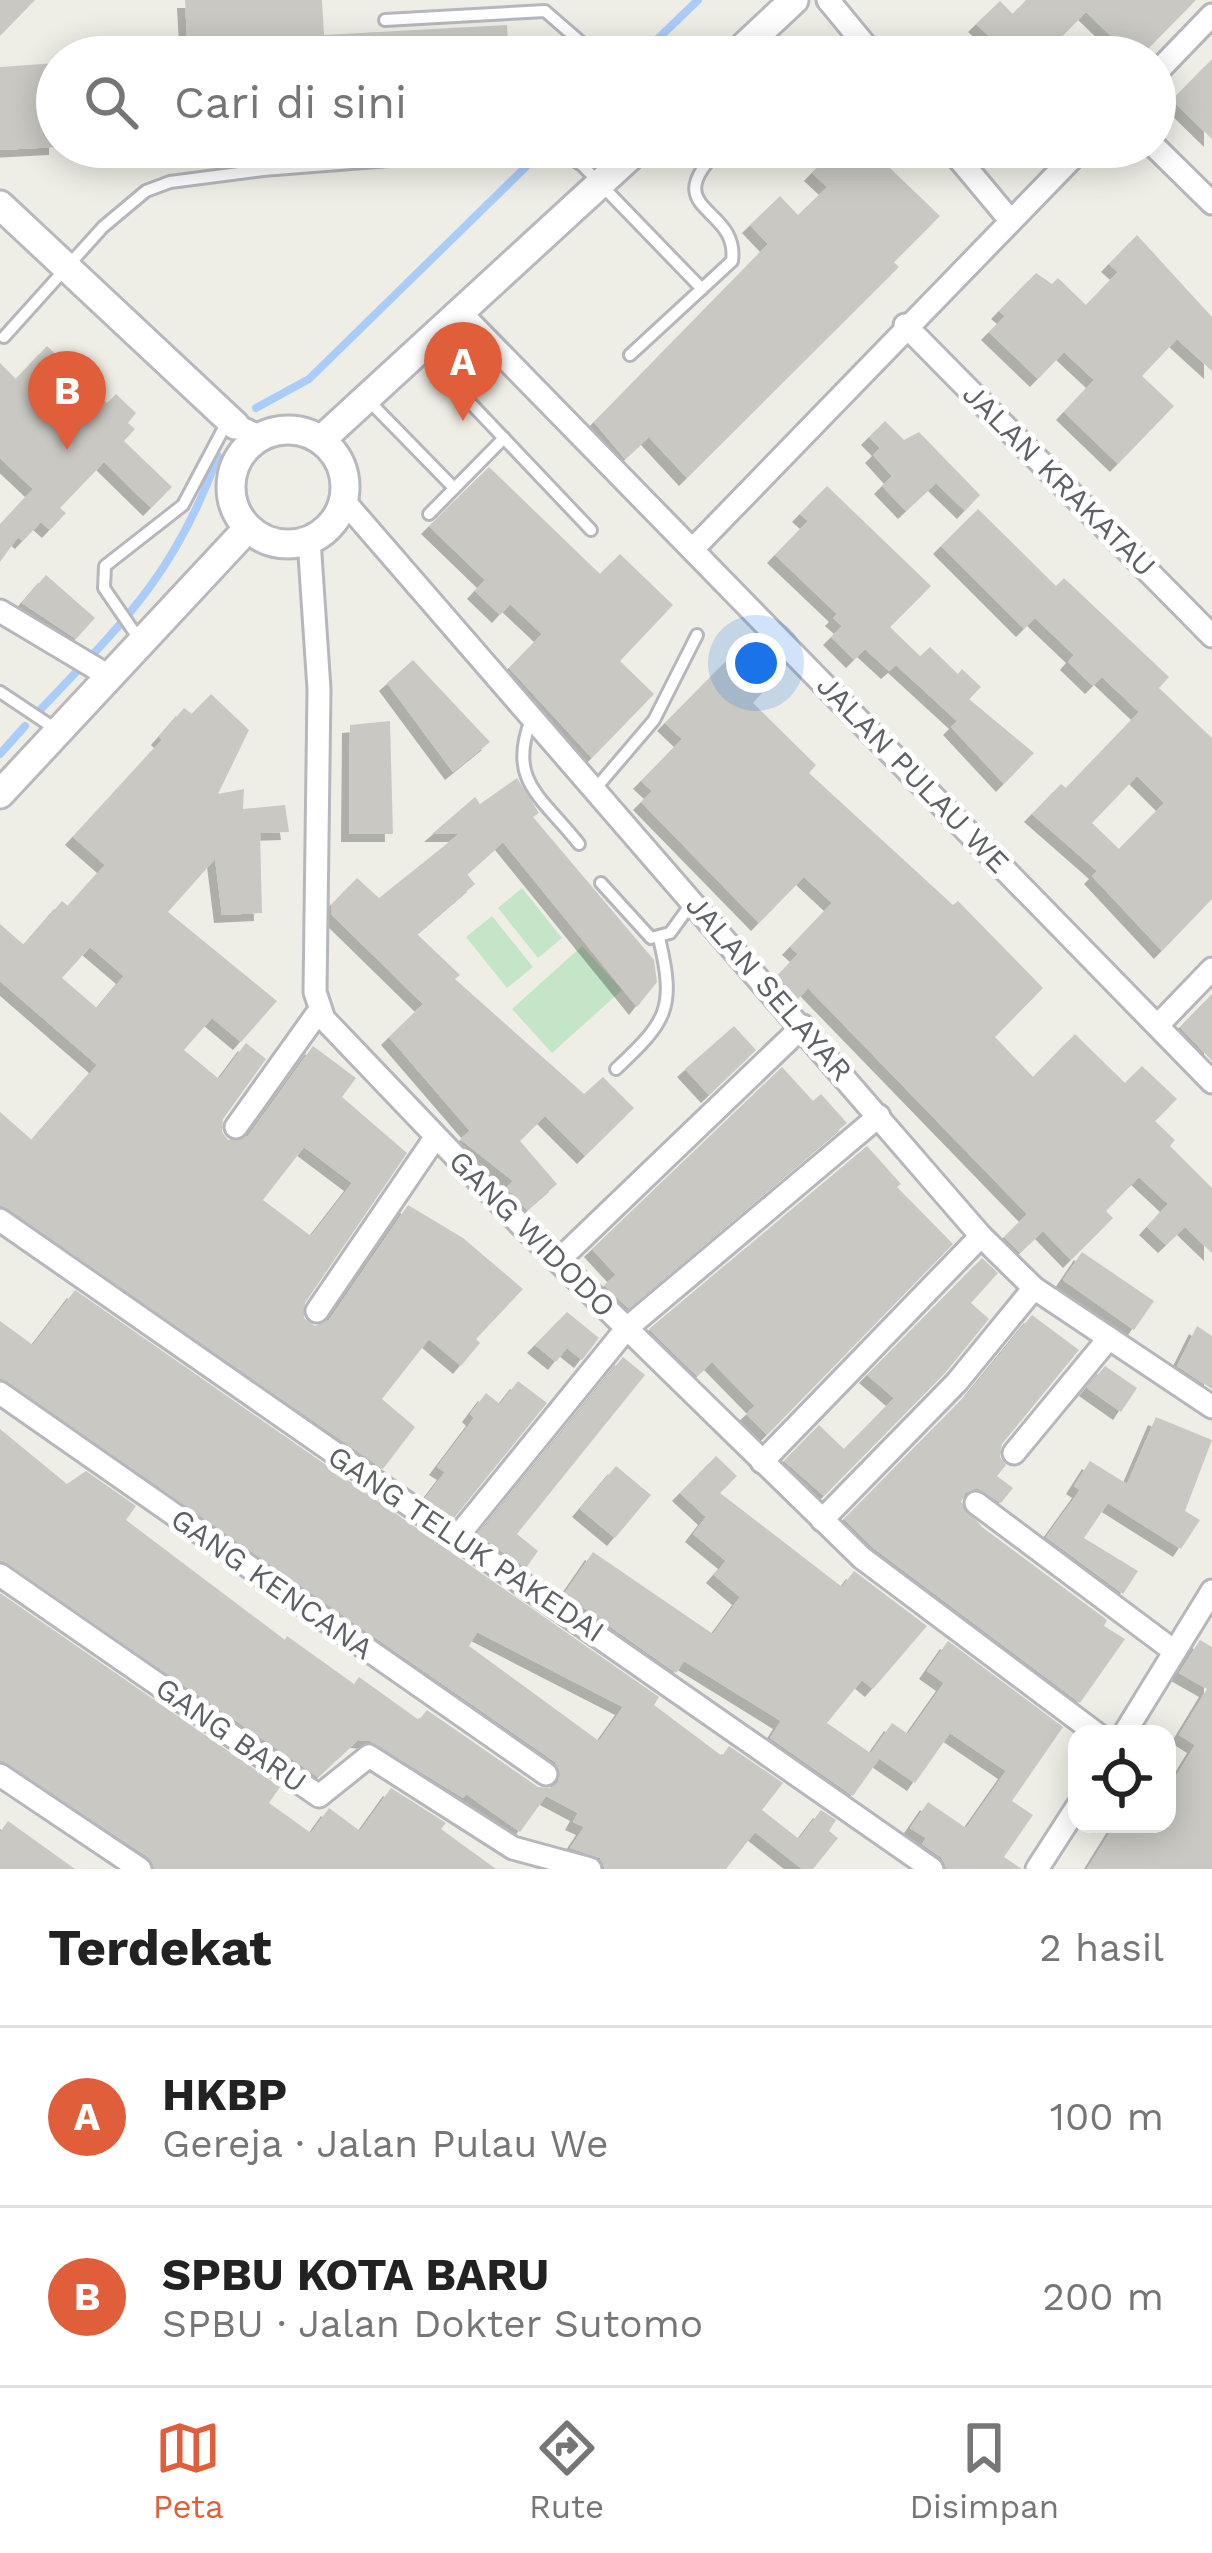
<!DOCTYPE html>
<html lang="id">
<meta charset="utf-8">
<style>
:root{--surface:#fff;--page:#f2f2f2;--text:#222;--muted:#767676;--line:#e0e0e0;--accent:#e05e3a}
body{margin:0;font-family:"Work Sans",sans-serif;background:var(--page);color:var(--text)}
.controls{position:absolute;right:36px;bottom:36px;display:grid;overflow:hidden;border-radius:24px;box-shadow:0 6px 30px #0003}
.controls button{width:108px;height:108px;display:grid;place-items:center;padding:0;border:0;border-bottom:3px solid var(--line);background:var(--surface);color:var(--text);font:60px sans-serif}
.you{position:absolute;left:756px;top:663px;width:42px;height:42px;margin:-30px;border:9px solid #fff;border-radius:50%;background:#1a73e8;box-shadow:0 0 0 18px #1a73e833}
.badge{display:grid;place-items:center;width:78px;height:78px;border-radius:50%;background:var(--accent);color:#fff;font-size:39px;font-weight:700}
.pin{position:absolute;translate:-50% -99px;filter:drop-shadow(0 3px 6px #0008)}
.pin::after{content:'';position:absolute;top:63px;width:42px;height:36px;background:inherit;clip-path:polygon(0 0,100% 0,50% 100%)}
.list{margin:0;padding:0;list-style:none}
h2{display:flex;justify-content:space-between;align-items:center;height:156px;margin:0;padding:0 48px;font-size:51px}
h2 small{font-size:39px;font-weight:400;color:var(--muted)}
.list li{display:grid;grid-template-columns:78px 1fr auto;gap:36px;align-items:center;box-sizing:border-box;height:180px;padding:0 48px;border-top:3px solid var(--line)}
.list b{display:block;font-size:45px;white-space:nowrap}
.list p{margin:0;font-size:39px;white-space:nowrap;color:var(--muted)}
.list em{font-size:39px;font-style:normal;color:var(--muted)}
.icon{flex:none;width:66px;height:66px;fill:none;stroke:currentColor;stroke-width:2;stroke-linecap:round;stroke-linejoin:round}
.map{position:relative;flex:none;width:1212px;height:1869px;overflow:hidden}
.search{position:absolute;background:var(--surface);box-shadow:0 6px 30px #0003;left:36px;right:36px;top:36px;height:132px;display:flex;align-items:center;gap:30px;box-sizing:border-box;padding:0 42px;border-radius:66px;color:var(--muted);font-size:45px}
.sheet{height:516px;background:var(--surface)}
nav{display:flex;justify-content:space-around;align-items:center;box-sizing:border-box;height:168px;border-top:3px solid var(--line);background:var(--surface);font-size:33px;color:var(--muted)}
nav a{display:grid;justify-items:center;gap:6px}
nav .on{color:var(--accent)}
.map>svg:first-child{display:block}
</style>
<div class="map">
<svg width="1212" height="1869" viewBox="0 0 1212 1869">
<defs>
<filter id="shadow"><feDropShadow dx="-8" dy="8" stdDeviation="0" flood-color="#0004"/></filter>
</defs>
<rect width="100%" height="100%" fill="#efeee6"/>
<g fill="#c4e5c8">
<polygon points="522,888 562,938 538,958 498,908"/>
<polygon points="492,916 533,967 507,988 466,937"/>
<polygon points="582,946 622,990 552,1053 512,1009"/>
</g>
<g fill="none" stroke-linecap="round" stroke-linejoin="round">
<g stroke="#aaccfb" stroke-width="8">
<polyline points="639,57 698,0"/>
<polyline points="256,408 309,379 541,152"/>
<path d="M40,710C124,622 175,574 218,456"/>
<polyline points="0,754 25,726"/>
</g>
</g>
<g fill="#cac8c2" fill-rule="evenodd" filter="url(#shadow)">
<polygon points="0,0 35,0 0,36"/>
<polygon points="185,0 322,0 324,35 507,25 509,57 188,57"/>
<polygon points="1026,0 1196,0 1140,57 1133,57 1086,12 1042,57 971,57 990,37 976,24 1000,1 1013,14"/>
<polygon points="1212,59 1212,139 1172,100"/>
<polygon points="57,63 57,147 0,150 0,67"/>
<polygon points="837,147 868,147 940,216 894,262 899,267 687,478 649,437 625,459 594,422 768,244 750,225 780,196 798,215 827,187 812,173"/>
<polygon points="1137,235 1212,317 1212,371 1177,339 1142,376 1174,406 1118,464 1064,412 1094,380 1064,352 1038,379 989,332 1005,316 999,311 1036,273 1052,284 1058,278 1086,305 1118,272 1109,264"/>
<polygon points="47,346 107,403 116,394 136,413 128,423 135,429 124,441 172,487 151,508 104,462 60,508 66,513 50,530 41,522 23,541 18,537 0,562 0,525 33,489 0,458 0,363 16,379"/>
<polygon points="885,421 904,440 919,432 980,495 965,511 936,483 906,511 882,486 892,476 873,455 880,448 869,437"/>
<polygon points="489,467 600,574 620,554 673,605 620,661 654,694 592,758 509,668 542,634 510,604 500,615 475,591 485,580 429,526"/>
<polygon points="827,486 931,586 890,627 920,656 930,647 958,674 962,669 981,687 969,699 1034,753 1004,784 951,727 957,721 896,665 889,671 865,649 854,660 831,637 842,626 833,618 837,614 775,555 808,521 800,514"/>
<path d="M978,509L1056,586L1064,578L1169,677L1159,688L1212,738V899L1162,951L1092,876L1097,871L1032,814L1061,784L1066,788L1139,712L1102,677L1093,686L1068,662L1074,655L1035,618L1024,629L941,546ZM1137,776L1164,803L1119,849L1092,823Z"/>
<polygon points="46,575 95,618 76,639 22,603"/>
<polygon points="413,660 490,742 453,772 387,683"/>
<polygon points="727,660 762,693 753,703 816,765 809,773 953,905 958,901 1043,988 995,1037 1033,1077 1075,1034 1125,1083 1142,1066 1177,1099 1155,1121 1175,1140 1170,1146 1212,1188 1212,1253 1185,1227 1166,1245 1147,1227 1168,1204 1139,1177 1106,1211 1113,1218 1071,1260 1043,1231 1020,1253 1004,1237 1027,1214 808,988 797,1000 776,977 798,954 790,947 832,903 804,877 759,923 641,802 652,791 641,781 682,739 665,723"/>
<path d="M211,694L249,730L218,794L244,789L243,809L285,805L289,832L260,833L262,913L222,915L215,859L168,912L277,1001L241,1042L212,1018L184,1050L219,1079L246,1043L266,1059L223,1119L222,1132L228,1140L248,1136L313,1046L356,1078L342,1097L407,1153L305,1303L304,1318L315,1326L329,1320L408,1205L463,1238L523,1289L476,1339L480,1343L461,1366L429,1339L382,1399L415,1427L383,1469L0,1205V1112L32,1140L97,1065L0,981V924L24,945L62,901L68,906L105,865L73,837L162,740L159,737L184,708L192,714ZM90,947L124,976L97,1008L62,978ZM304,1147L352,1183L311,1236L263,1200Z"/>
<polygon points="390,721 393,834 349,834 350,725"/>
<polygon points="517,778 539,813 533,817 654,960 657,982 637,1007 503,842 467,874 475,884 417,934 460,975 455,979 584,1094 603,1077 634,1108 585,1156 545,1116 520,1141 557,1184 527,1210 506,1188 513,1181 460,1139 470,1131 389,1037 423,1004 331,914 331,905 357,878 379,898 459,834 432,834 475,797 480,804"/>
<polygon points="1212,994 1212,1061 1180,1027"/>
<polygon points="734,1026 756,1050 709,1095 685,1069"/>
<polygon points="782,1067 813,1101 821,1094 847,1123 628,1308 604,1285 616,1275 592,1249"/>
<polygon points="867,1146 901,1184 897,1187 953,1244 767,1435 746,1414 755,1406 712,1362 697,1376 649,1329"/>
<polygon points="1082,1252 1154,1301 1134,1330 1063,1280"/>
<polygon points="982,1258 998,1273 971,1303 989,1319 946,1372 824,1496 784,1461 819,1425 844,1449 894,1398 867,1375"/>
<path d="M75,1290L659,1697L654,1705L722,1756L729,1746L783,1783L762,1810L799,1839L821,1810L836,1820L829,1831L838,1838L813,1869H802L755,1832L726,1869H605L600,1858L570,1848L584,1827L573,1822L578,1813L546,1796L520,1832L466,1794L463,1798L370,1741L358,1740L318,1777L0,1560V1429L67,1484L86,1471L136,1506L126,1520L285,1640L287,1636L354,1684L359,1677L419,1720L427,1710L538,1787L551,1788L559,1782L555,1762L0,1378V1321L33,1345ZM477,1632L623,1707L599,1741L469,1646Z"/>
<polygon points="567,1312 599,1338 582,1360 567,1348 556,1362 535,1345"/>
<polygon points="1032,1315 1079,1350 1002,1444 1000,1457 1006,1465 997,1476 1013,1488 1001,1503 977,1488 965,1493 961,1502 982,1527 1107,1620 1104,1626 1125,1639 1080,1703 872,1547 844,1519 969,1392"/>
<polygon points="1197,1326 1212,1336 1212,1389 1177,1366"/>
<polygon points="623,1357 645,1375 517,1534 538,1551 526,1568 478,1535"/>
<polygon points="1105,1366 1137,1388 1121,1412 1087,1388"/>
<polygon points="518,1381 547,1403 454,1518 425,1498 445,1472 437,1467 474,1418 470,1414 486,1393 500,1404"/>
<polygon points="1156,1417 1212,1440 1185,1511 1200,1520 1181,1549 1108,1503 1084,1538 1138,1571 1123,1594 1046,1537 1080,1490 1074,1486 1090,1461 1127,1484"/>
<polygon points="716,1456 737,1476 720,1493 842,1587 854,1571 927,1626 873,1689 862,1680 827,1723 879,1759 853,1796 770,1738 781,1721 684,1661 676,1673 564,1594 593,1552 713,1634 740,1597 714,1575 726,1561 693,1534 706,1517 680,1493"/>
<polygon points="616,1466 651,1495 615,1538 580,1509"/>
<polygon points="0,1593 280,1787 269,1803 311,1833 329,1808 360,1831 391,1788 446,1823 441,1829 496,1869 155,1869 148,1857 0,1760"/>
<polygon points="1200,1640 1212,1647 1212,1869 1087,1869 1115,1824 1167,1824 1167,1791 1195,1745 1179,1735 1207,1689 1179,1673"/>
<polygon points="948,1641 1063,1727 1012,1801 1033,1815 1004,1857 1022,1869 947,1869 941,1857 922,1844 926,1838 910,1828 928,1802 966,1828 1006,1771 950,1733 915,1783 871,1753 892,1723 908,1734 944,1683 927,1671"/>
<polygon points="8,1821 75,1869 0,1869 0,1832"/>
</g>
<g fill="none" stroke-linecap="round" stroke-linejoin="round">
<defs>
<g id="lane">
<polyline points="385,20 545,11 598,57"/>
<polyline points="4,337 103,227 146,191 170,182 263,170 528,149 567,155 582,165 702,289"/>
<polyline points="421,351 591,530"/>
<path d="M630,355L732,261C740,205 653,212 722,147"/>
<polyline points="369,401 454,488"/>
<polyline points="429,514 504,438"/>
<polyline points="139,639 104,588 105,566 183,505 227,422"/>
<polyline points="0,692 57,730"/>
<path d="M531,720C507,781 542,797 579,844"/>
<polyline points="596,788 654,720 697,635"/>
<polyline points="601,883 651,938 670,933 692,903"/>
<path d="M616,1069C667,1021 676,1009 659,938"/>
</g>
<g id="street">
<polyline points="828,0 875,57"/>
<polyline points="1155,74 1212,15"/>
<polyline points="949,147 1010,220"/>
<polyline points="1155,147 1212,203"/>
<polyline points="461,313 1212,1082"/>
<polyline points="905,325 1212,636"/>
<polyline points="235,425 261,437"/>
<polyline points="344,501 981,1236 1034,1288 1212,1407"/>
<polyline points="309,540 319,689 315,992 324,1019 518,1222 862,1558 1097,1734"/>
<polyline points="693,549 1083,147"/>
<polyline points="0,611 107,675"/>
<polyline points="1159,1024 1212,969"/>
<polyline points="236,1127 319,1011"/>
<polyline points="0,1220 932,1869"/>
<polyline points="560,1259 803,1026"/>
<polyline points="317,1311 435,1138"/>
<polyline points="0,1393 546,1774"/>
<polyline points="1014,1453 1109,1338"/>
<polyline points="762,1462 981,1236"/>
<polyline points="976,1503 1174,1651"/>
<polyline points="822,1520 957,1382 1034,1288"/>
<polyline points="457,1537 627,1328 879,1116"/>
<polyline points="0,1575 319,1796 369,1756 513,1848 590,1869"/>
<polyline points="1124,1734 1212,1591"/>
<polyline points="0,1775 140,1869"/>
<polyline points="1037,1869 1077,1807"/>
</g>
<g id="secondary">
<polyline points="733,57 794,0"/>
<polyline points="0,205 235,425"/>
<circle cx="288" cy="487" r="57"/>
<polyline points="321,440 640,147"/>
<polyline points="0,794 248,528"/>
</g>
</defs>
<use href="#lane" stroke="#b6b7bc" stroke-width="16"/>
<use href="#street" stroke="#b6b7bc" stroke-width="27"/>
<use href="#secondary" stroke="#b7b9bf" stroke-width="33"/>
<use href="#lane" stroke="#fff" stroke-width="10"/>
<use href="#street" stroke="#fff" stroke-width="21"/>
<use href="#secondary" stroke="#fff" stroke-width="27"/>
</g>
<g text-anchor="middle" stroke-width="10" stroke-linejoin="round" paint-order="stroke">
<g font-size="30" fill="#5d6065" stroke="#fff">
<text transform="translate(1059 480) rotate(45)" y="10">JALAN KRAKATAU</text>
<text transform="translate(913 774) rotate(46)" y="10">JALAN PULAU WE</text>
<text transform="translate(769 988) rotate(49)" y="10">JALAN SELAYAR</text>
<text transform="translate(532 1234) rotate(45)" y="10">GANG WIDODO</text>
<text transform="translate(466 1544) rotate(34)" y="10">GANG TELUK PAKEDAI</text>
<text transform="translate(272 1584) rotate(35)" y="10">GANG KENCANA</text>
<text transform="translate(231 1735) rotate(35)" y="10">GANG BARU</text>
</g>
</g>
</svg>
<div class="controls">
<button><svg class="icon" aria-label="locate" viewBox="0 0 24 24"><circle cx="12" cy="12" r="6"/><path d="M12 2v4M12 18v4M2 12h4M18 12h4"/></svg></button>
</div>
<div class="you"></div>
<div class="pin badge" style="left:463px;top:421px">A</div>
<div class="pin badge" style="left:67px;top:450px">B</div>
<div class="search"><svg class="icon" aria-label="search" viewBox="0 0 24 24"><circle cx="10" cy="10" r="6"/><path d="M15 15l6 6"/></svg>Cari di sini</div>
</div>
<section class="sheet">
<h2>Terdekat<small>2 hasil</small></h2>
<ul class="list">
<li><span class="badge">A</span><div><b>HKBP</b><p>Gereja · Jalan Pulau We</p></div><em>100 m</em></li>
<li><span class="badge">B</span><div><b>SPBU KOTA BARU</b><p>SPBU · Jalan Dokter Sutomo</p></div><em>200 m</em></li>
</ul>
</section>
<nav>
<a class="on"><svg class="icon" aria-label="map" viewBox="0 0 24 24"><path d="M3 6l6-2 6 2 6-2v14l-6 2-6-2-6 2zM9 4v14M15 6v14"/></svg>Peta</a>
<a><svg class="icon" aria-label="directions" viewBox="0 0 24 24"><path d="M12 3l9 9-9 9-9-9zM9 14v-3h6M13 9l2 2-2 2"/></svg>Rute</a>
<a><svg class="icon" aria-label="saved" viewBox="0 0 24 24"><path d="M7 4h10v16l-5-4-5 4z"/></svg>Disimpan</a>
</nav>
